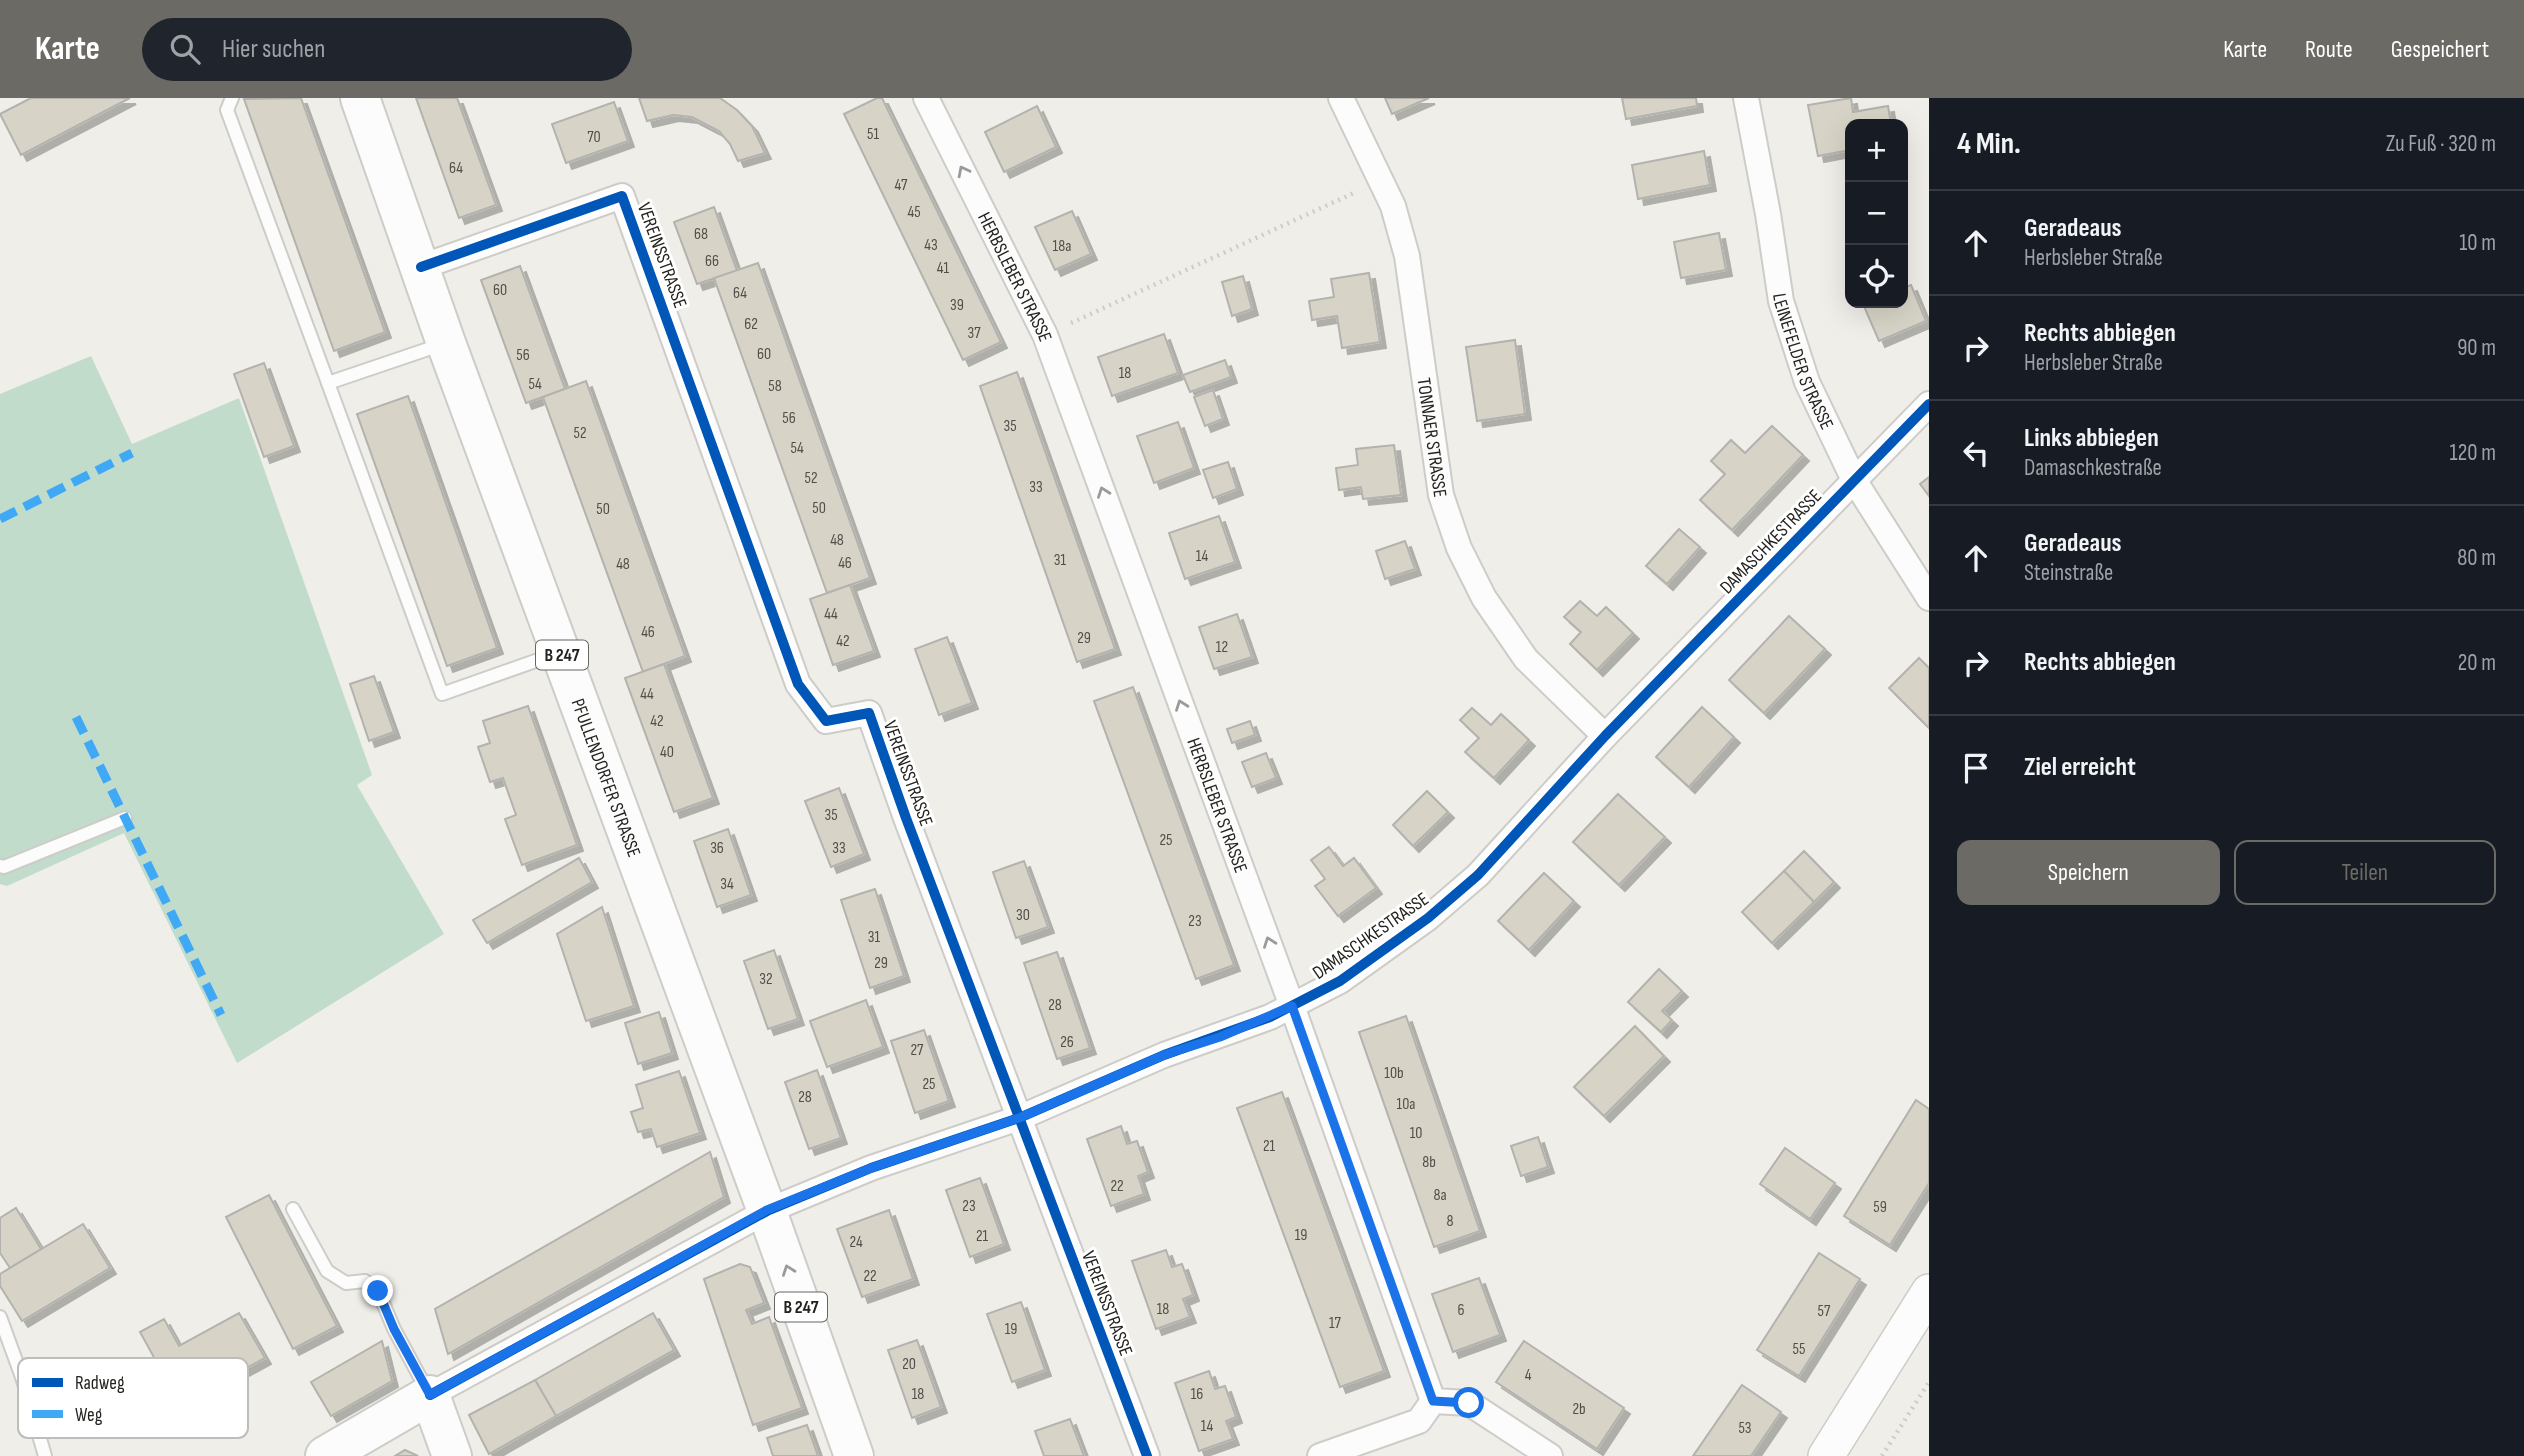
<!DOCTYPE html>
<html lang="de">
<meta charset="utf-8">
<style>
:root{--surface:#171b24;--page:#20242c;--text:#f1f3f6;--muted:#9ea1a6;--line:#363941;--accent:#6b6a65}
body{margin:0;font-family:"Sofia Sans Condensed",sans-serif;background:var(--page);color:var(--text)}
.controls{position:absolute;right:21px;top:21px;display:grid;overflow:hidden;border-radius:14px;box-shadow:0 7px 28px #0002}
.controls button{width:63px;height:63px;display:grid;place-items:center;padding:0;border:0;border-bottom:2px solid var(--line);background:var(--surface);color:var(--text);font:35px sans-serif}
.stop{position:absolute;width:21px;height:21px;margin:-16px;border:5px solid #1a73e8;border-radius:50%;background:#fff}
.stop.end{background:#1a73e8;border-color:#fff;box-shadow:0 2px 7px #0008}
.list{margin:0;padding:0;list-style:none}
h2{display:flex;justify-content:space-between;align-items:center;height:91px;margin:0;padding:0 28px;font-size:30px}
h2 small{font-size:23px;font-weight:400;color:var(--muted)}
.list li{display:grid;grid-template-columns:46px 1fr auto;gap:21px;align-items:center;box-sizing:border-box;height:105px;padding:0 28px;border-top:2px solid var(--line)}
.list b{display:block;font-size:26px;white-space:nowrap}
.list p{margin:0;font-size:23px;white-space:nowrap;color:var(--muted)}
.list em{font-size:23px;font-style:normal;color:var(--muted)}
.actions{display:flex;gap:14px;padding:21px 28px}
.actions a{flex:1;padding:16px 0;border:2px solid var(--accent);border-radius:14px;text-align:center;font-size:24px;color:var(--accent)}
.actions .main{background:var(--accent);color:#fff}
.icon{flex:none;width:38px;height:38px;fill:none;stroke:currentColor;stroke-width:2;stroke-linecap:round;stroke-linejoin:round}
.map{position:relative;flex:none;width:1929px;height:1358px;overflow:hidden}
header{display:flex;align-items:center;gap:42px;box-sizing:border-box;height:98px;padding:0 35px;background:var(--accent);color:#fff}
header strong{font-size:33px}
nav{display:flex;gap:38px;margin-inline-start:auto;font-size:24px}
.search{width:490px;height:63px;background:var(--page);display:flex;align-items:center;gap:18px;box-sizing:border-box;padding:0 24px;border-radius:38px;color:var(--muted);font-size:26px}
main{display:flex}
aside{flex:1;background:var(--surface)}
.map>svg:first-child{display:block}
</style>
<header>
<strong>Karte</strong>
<div class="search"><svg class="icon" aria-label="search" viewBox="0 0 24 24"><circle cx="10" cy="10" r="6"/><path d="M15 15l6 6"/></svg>Hier suchen</div>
<nav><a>Karte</a><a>Route</a><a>Gespeichert</a></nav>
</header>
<main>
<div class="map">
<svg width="1929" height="1358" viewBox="0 0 1929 1358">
<defs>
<filter id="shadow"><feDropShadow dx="6" dy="6" stdDeviation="0" flood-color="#0004"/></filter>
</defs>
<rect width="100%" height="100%" fill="#efeee8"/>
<polygon fill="#c2dccc" points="91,258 132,346 239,300 372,677 357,687 444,836 237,965 124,735 7,788 0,786 0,296"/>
<g fill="#d7d4c7" stroke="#b3b2ae" stroke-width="2" filter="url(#shadow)">
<polygon points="31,0 130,0 21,57 0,16"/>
<polygon points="301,0 385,234 334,253 244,1"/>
<polygon points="416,0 457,0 496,107 459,120"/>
<polygon points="639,0 720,0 737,12 752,28 765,55 738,63 730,46 719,33 692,19 673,17 647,23"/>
<polygon points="877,0 882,0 1001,244 963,262 844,16"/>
<polygon points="1385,0 1429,0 1392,16"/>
<polygon points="1622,0 1696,0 1697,8 1626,21"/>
<polygon points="1851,0 1853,14 1888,8 1891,26 1850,26 1850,52 1818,58 1808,7"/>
<polygon points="614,4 628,43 566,65 552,26"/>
<polygon points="1037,8 1056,49 1004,74 985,34"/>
<polygon points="1704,53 1710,87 1638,101 1632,67"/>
<polygon points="714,109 737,173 697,186 674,124"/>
<polygon points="1072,113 1091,156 1055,172 1035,129"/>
<polygon points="1719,135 1726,172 1681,180 1674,144"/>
<polygon points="758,165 870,480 827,495 714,180"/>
<polygon points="520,168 565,291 526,305 481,182"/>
<polygon points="1369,175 1380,244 1342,250 1337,218 1312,222 1309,203 1334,199 1331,181"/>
<polygon points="1243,178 1252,211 1232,218 1222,184"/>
<polygon points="1911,187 1926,223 1879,243 1863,206 1903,205 1903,190"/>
<polygon points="1164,236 1178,275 1112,298 1098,259"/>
<polygon points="1515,242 1525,316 1477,323 1466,249"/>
<polygon points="1225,262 1231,279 1190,294 1183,277"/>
<polygon points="264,265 294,348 264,359 234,276"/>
<polygon points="1017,274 1115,551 1077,564 980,288"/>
<polygon points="586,283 685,558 643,574 543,299"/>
<polygon points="1213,292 1223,321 1205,328 1194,299"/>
<polygon points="408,298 497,550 447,568 357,316"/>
<polygon points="1178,324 1194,370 1154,385 1137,338"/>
<polygon points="1772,328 1803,357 1732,432 1700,402 1725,376 1711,363 1731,342 1745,355"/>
<polygon points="1394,347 1401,397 1363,401 1361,389 1339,392 1336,370 1358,367 1356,351"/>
<polygon points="1228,364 1237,391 1213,400 1203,372"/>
<polygon points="1929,379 1929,398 1920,386"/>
<polygon points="1219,418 1235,464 1185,481 1169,435"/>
<polygon points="1679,431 1700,449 1667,486 1646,468"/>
<polygon points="1405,443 1415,471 1385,481 1376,453"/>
<polygon points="850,487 874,553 833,567 810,501"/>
<polygon points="1580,503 1597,518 1606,509 1633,535 1597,572 1570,546 1581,534 1564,519"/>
<polygon points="1237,516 1252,559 1214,571 1199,529"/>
<polygon points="1789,518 1825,551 1764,615 1729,582"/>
<polygon points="947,539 972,605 939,617 915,551"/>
<polygon points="1919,560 1929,570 1929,630 1889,590"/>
<polygon points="664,566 713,700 674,714 625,580"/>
<polygon points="374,578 394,634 369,643 350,586"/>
<polygon points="1133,589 1234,867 1196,881 1094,603"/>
<polygon points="528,608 577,747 522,767 505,721 516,717 503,680 490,684 478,649 490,645 483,623"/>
<polygon points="1702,609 1734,639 1689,689 1656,659"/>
<polygon points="1472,610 1491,627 1501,616 1529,642 1494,680 1465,654 1479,640 1460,622"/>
<polygon points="1250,623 1255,637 1232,645 1227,631"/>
<polygon points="1266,655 1276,680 1252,689 1242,664"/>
<polygon points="839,690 864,756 831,769 805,703"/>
<polygon points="1427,693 1448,714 1413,748 1393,727"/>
<polygon points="1618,696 1665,739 1619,787 1573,744"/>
<polygon points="728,731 751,797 717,809 694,743"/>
<polygon points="1329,749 1343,768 1354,760 1376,790 1338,818 1315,788 1325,781 1311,762"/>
<polygon points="1804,753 1834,784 1814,804 1784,773"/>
<polygon points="579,760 592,784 487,845 473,822"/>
<polygon points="1024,763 1048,829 1016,840 993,774"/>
<polygon points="1784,773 1814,804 1772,845 1742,814"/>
<polygon points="1544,775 1574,803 1529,852 1498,823"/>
<polygon points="875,791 904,878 870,890 841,802"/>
<polygon points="602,809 634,908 586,923 557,836"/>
<polygon points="774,852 798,921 768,931 744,863"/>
<polygon points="1057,854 1090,950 1057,961 1024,865"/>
<polygon points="1659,871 1682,893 1662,913 1672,922 1661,934 1628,904"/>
<polygon points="866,902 883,949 827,969 810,923"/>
<polygon points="659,914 672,955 638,966 625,925"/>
<polygon points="1406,918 1480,1133 1434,1149 1359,934"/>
<polygon points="1635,928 1664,958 1604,1018 1574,989"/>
<polygon points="924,932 949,1003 915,1015 891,943"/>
<polygon points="817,972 841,1040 809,1051 785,984"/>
<polygon points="679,973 700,1035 657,1049 651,1031 638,1034 631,1014 643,1010 636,987"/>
<polygon points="1282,994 1384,1273 1340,1289 1237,1010"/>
<polygon points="1916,1002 1929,1011 1929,1085 1890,1147 1844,1118"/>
<polygon points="1121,1028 1127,1046 1137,1043 1148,1074 1138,1078 1144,1096 1111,1108 1087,1041"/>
<polygon points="1538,1039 1548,1069 1521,1078 1511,1048"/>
<polygon points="1785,1050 1835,1085 1810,1121 1760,1086"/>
<polygon points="710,1054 724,1099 448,1256 435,1211"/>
<polygon points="980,1080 1004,1146 970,1159 946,1092"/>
<polygon points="269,1097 337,1228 293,1251 226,1119"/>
<polygon points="16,1110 41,1151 10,1170 0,1155 0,1120"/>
<polygon points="889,1112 913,1181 862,1199 837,1131"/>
<polygon points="83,1126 110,1170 22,1223 0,1188 0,1176"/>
<polygon points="1166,1152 1172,1169 1182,1166 1193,1197 1183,1201 1190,1219 1156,1231 1132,1163"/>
<polygon points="1819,1155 1860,1181 1799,1278 1757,1252"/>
<polygon points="740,1166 750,1169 764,1205 746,1212 752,1226 769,1219 802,1310 753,1327 704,1181"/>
<polygon points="1479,1180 1500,1237 1453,1254 1432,1196"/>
<polygon points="1021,1204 1045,1272 1012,1284 987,1216"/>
<polygon points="239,1215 265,1260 205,1293 193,1271 168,1285 140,1234 164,1221 179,1248"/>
<polygon points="653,1215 674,1252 556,1318 535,1282"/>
<polygon points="917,1242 941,1309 912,1320 888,1252"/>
<polygon points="382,1243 392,1283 331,1318 311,1284"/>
<polygon points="1524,1243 1624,1310 1597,1351 1496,1284"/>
<polygon points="1209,1273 1215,1291 1225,1288 1236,1319 1226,1323 1233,1341 1199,1353 1175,1285"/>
<polygon points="535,1282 556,1318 489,1356 469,1317"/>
<polygon points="1742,1287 1781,1314 1751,1358 1693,1358"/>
<polygon points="1070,1321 1084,1358 1044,1358 1035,1333"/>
<polygon points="807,1327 818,1358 773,1358 767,1340"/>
<polygon points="405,1352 418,1358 395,1358"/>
</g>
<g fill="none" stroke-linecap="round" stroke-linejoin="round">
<defs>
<g id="service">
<polyline points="232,0 227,12 328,285 443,246"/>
<polyline points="328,285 442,596 558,555"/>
<polyline points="0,768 4,769 125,720"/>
<polyline points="293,1111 327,1173 346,1185 365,1183 378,1193 394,1231 428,1294"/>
<polyline points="0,1219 23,1282 45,1358"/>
</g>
<g id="minor">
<path id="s1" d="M926,0L1045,237L1292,908L1433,1303L1469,1305L1550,1358"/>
<path id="s2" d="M1341,0L1393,108L1407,158L1441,397L1459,450L1484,500L1526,561L1605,638"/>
<path id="s3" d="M1746,0L1768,116L1781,203L1807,284L1854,382L1929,500"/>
<polyline points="421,169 622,98 798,586 826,623 869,615 906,720 1147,1358"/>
<polyline points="430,1297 767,1113 871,1070 1019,1020 1164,957 1270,919 1340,883 1428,820 1478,777 1605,638 1929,306"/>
<polyline points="1320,1358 1419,1323 1433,1303"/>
</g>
<polyline id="secondary" points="1826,1358 1929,1194"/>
<g id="primary">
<path id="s4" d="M360,0L446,245L767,1113L854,1358"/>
<polyline points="325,1358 430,1297 452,1358"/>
</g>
</defs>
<use href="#service" stroke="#cdccc8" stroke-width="16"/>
<use href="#minor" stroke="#cdccc8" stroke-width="28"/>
<use href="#secondary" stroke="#cdccc8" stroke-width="38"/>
<use href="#primary" stroke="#cdccc8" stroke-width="42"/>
<g stroke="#cecdcb" stroke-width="4.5" stroke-dasharray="2 5" stroke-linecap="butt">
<polyline points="1071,225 1356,94"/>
<polyline points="1882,1358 1929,1284"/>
</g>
<use href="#service" stroke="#fdfcfc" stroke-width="12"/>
<use href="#minor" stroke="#fdfcfc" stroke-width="24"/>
<use href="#secondary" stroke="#fdfcfc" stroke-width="35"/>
<use href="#primary" stroke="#fdfcfc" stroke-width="38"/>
<g stroke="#3fa9f5" stroke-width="9" stroke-dasharray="18 9" stroke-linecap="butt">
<polyline points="0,421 132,355"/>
<polyline points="76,619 221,917"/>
</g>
<defs>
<g id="cycleway">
<polyline points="421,169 622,98 798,586 826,623 869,615 906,720 1147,1358"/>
<polyline points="430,1297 767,1113 871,1070 1019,1020 1164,957 1270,919 1340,883 1428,820 1478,777 1605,638 1929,306"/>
</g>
</defs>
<use href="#cycleway" stroke="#fff" stroke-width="15"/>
<use href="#cycleway" stroke="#0057b8" stroke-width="10"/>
</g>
<defs><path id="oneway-chevron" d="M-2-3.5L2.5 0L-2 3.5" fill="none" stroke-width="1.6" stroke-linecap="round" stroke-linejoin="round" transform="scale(1.75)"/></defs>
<g stroke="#9b9a99">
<use href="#oneway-chevron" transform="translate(963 73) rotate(-117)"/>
<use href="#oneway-chevron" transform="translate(1103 394) rotate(-110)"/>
<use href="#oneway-chevron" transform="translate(1181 607) rotate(-110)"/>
<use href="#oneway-chevron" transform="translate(1269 844) rotate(-110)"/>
<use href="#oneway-chevron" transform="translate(788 1172) rotate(-110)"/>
</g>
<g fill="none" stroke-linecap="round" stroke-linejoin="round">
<polyline stroke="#1a73e8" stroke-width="9" points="378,1193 394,1231 430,1297 767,1112 871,1070 1019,1020 1164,957 1220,939 1292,908 1433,1303 1469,1305"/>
</g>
<g text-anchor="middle" stroke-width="6" stroke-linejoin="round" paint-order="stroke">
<g font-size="16" fill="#514f49">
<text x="873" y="41">51</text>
<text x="594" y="44">70</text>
<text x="456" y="75">64</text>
<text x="901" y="92">47</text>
<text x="914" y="119">45</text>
<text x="701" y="141">68</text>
<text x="931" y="152">43</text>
<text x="1062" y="153">18a</text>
<text x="712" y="168">66</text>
<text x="943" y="175">41</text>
<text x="500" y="197">60</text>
<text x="740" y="200">64</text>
<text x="957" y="212">39</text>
<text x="751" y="231">62</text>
<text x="974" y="240">37</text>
<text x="764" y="261">60</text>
<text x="523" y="262">56</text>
<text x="1125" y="280">18</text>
<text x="535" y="291">54</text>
<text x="775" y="293">58</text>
<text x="789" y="325">56</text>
<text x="1010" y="333">35</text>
<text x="580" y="340">52</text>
<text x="797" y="355">54</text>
<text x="811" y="385">52</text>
<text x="1036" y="394">33</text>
<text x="819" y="415">50</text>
<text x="603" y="416">50</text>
<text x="837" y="447">48</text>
<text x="1202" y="463">14</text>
<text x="1060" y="467">31</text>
<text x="845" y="470">46</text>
<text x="623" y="471">48</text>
<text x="831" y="521">44</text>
<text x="648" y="539">46</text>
<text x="1084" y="545">29</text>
<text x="843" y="548">42</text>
<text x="1222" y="554">12</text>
<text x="647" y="601">44</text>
<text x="657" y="628">42</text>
<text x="667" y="659">40</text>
<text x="831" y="722">35</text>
<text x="1166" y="747">25</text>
<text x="717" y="755">36</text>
<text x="839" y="755">33</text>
<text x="727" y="791">34</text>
<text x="1023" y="822">30</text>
<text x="1195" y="828">23</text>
<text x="874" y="844">31</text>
<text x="881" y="870">29</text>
<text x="766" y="886">32</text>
<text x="1055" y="912">28</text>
<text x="1067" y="949">26</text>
<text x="917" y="957">27</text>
<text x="1394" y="980">10b</text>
<text x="929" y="991">25</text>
<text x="805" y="1004">28</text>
<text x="1406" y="1011">10a</text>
<text x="1416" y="1040">10</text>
<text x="1269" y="1053">21</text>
<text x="1429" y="1069">8b</text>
<text x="1117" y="1093">22</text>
<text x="1440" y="1102">8a</text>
<text x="969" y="1113">23</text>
<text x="1880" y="1114">59</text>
<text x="1450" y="1128">8</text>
<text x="1301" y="1142">19</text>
<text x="982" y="1143">21</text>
<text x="856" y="1149">24</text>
<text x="870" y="1183">22</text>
<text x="1163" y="1216">18</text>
<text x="1461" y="1217">6</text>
<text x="1824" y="1218">57</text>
<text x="1335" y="1230">17</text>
<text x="1011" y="1236">19</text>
<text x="1799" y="1256">55</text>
<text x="909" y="1271">20</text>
<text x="1528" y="1282">4</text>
<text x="918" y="1301">18</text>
<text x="1197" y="1301">16</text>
<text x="1579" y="1316">2b</text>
<text x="1207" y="1333">14</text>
<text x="1745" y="1335">53</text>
</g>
<g fill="#fff" stroke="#666562" stroke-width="2">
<rect x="536" y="542.5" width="52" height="29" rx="5"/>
<rect x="775" y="1194.5" width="52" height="29" rx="5"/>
</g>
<g font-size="18" font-weight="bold" fill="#24231f">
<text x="562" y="563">B 247</text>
<text x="801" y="1215">B 247</text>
</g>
<g font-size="19" fill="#24231f" stroke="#fff">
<text transform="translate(663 157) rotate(70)" y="7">VEREINSSTRASSE</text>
<text dy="7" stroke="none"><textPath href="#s1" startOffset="200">HERBSLEBER STRASSE</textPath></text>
<text dy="7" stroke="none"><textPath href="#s3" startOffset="270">LEINEFELDER STRASSE</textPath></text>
<text dy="7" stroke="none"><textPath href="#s2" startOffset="355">TONNAER STRASSE</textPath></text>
<text transform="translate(1770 443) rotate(-46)" y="7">DAMASCHKESTRASSE</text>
<text transform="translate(909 675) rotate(70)" y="7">VEREINSSTRASSE</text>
<text dy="7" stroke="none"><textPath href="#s4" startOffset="723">PFULLENDORFER STRASSE</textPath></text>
<text dy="7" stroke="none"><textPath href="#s1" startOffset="766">HERBSLEBER STRASSE</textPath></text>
<text transform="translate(1370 837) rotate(-35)" y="7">DAMASCHKESTRASSE</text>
<text transform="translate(1108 1205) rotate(69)" y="7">VEREINSSTRASSE</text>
</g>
</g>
<rect x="18" y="1260" width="230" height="80" rx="10" fill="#fff" stroke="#bdbdbc" stroke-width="2"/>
<rect x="32" y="1280" width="31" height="9" fill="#0057b8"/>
<rect x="32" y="1312" width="31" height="8" fill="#3fa9f5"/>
<g font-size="19" fill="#24231f">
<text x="75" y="1291">Radweg</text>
<text x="75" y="1323">Weg</text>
</g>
</svg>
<div class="controls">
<button>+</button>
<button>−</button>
<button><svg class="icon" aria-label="locate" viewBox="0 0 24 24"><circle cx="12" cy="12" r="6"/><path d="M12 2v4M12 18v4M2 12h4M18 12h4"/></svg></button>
</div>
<div class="stop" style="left:1469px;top:1305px"></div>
<div class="stop end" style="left:378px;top:1193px"></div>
</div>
<aside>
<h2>4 Min.<small>Zu Fuß · 320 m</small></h2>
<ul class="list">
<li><svg class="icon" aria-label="ahead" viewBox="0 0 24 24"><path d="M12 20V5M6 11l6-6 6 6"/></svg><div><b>Geradeaus</b><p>Herbsleber Straße</p></div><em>10 m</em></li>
<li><svg class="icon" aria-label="right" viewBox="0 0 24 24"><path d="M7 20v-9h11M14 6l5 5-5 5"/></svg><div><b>Rechts abbiegen</b><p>Herbsleber Straße</p></div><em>90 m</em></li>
<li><svg class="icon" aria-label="left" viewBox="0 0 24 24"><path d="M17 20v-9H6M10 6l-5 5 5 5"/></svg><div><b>Links abbiegen</b><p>Damaschkestraße</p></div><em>120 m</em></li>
<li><svg class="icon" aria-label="ahead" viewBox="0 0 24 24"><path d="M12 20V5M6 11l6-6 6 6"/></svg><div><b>Geradeaus</b><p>Steinstraße</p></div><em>80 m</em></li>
<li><svg class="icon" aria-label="right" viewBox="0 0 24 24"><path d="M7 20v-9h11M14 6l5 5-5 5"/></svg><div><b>Rechts abbiegen</b></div><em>20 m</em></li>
<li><svg class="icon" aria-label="arrive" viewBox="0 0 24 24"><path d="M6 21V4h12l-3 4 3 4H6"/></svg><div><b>Ziel erreicht</b></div></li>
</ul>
<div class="actions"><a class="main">Speichern</a><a>Teilen</a></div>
</aside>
</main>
